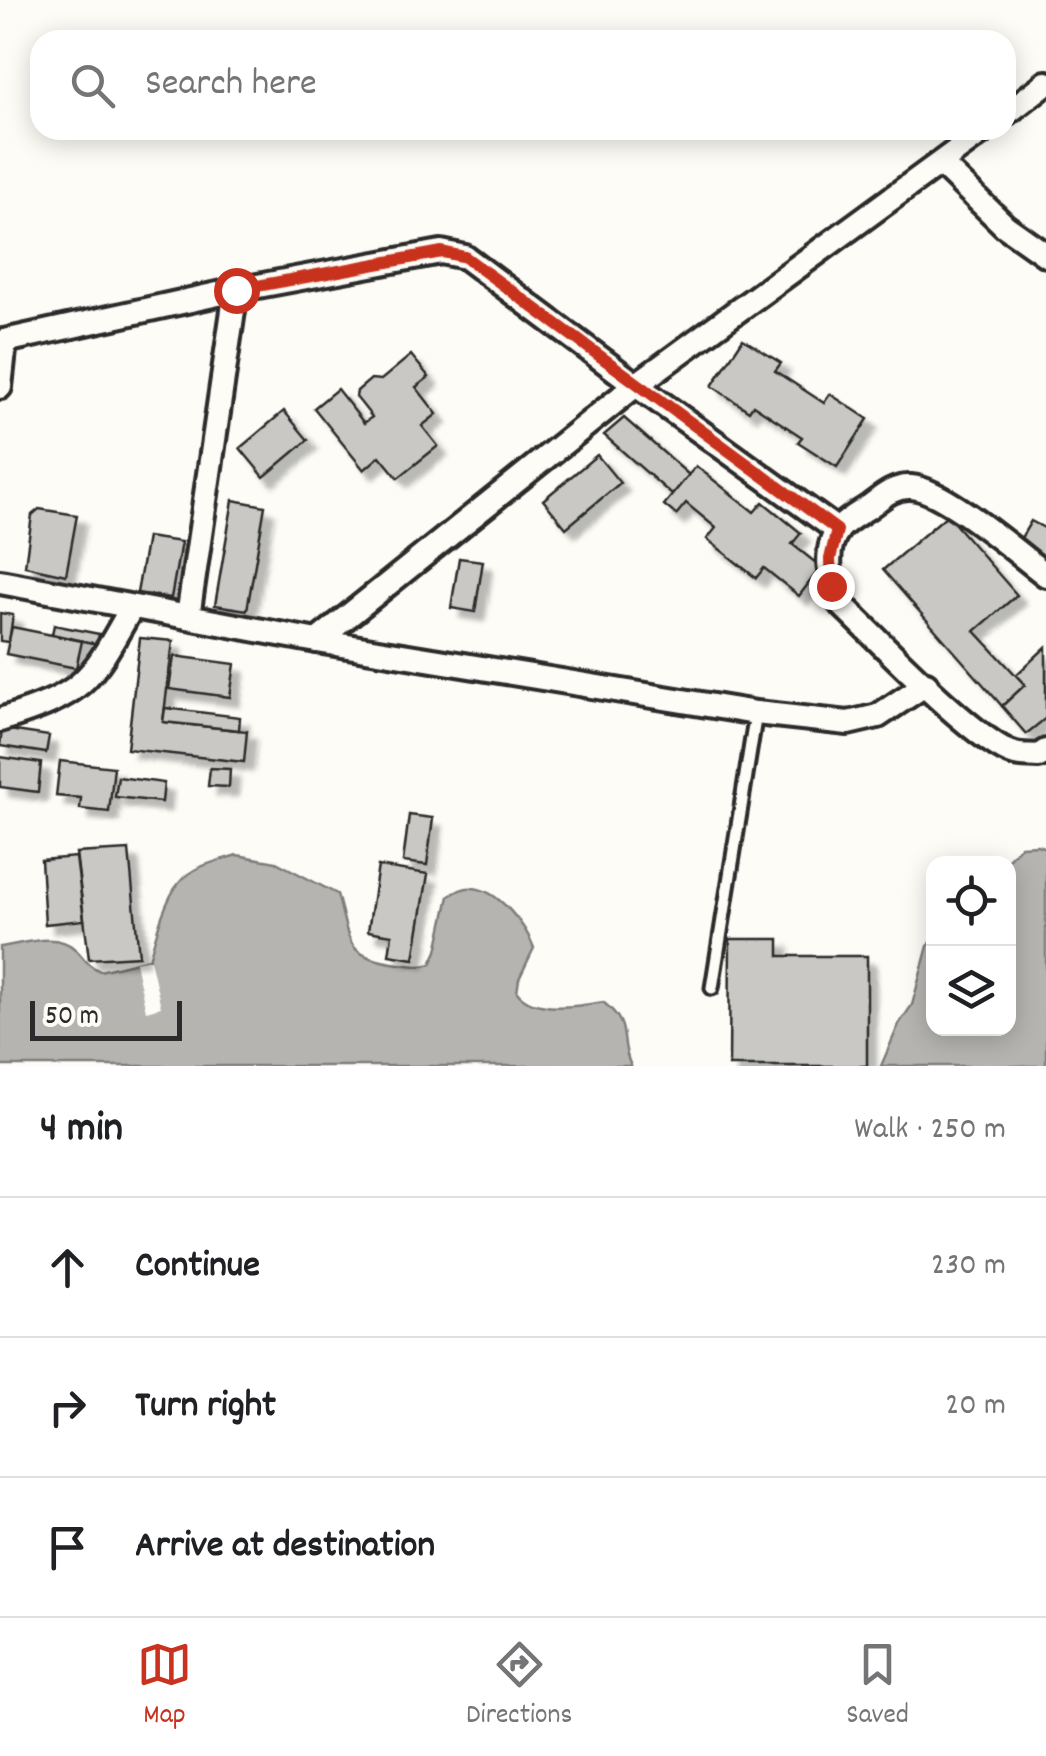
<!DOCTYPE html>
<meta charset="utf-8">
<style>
:root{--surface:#fff;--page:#f2f2f2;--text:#202124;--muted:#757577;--line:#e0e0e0;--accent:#c8321e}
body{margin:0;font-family:Dekko,sans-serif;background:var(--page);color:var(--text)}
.controls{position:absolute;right:30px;bottom:30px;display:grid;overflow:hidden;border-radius:20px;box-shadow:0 5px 25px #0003}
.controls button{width:90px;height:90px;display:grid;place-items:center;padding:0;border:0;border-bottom:2px solid var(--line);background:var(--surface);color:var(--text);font:50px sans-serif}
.scale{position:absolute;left:30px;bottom:25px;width:152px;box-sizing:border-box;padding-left:10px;border:5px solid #2b2b2b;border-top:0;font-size:28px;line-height:35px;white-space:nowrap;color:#2b2b2b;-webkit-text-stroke:8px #fdfcf7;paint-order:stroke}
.stop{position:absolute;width:30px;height:30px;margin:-22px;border:8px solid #c8321e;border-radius:50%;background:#fff}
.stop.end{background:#c8321e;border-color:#fff;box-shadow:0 2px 10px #0008}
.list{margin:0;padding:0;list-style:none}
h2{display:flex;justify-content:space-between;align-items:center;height:130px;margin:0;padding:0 40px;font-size:42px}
h2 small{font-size:32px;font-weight:400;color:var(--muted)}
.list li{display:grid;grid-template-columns:65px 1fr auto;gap:30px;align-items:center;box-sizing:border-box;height:140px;padding:0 40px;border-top:2px solid var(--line)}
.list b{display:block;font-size:38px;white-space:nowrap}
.list em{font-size:32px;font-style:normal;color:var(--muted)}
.icon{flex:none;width:55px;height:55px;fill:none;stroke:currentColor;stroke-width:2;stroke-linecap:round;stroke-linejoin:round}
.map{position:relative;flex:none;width:1046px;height:1066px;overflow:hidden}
.search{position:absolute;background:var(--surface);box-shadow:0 5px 25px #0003;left:30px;right:30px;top:30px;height:110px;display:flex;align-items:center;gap:25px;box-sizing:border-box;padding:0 35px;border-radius:30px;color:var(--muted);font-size:38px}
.sheet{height:550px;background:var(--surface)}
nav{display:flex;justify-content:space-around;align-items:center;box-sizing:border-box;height:140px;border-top:2px solid var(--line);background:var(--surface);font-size:28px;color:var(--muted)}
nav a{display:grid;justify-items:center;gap:5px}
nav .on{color:var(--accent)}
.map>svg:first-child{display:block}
</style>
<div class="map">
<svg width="1046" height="1066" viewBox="0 0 1046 1066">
<defs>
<filter id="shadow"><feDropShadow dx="9" dy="9" stdDeviation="2.5" flood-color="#0004"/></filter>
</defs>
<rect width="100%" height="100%" fill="#fdfcf7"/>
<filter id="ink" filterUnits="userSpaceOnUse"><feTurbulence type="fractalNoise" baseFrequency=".01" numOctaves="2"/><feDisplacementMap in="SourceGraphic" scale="20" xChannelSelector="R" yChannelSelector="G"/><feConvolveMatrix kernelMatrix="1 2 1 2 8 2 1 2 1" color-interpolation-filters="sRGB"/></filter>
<g filter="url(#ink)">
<g fill="#b5b4b1" stroke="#7e7d7b" stroke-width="2.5">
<polygon points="1037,845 1046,848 1046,1066 881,1066 899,1024 912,1005 928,946 933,940 934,1028 1008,1028 1008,864 1004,863 1021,846"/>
<path d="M237,855L276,862L337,894C351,943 344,957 399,964C411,965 420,968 431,964L437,951L449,896C456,892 463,887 472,888C498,889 526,926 534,948L519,979L517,992C533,1014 579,1006 603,1002C633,1026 618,1038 631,1066H0V947C22,944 57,931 75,949C86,959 84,963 100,971L149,959C155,938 165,899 179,883C192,866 218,861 237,855Z"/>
</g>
<polygon fill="#fdfcf7" points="150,959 161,1007 146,1011 135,962"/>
<g fill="#c9c8c4" stroke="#2b2b2b" stroke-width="2.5" filter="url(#shadow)">
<polygon points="743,339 781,363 775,371 824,403 830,394 868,419 837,467 798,442 802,437 753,405 749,411 712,386"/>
<polygon points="411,355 429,377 416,387 437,414 422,426 438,446 398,478 380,456 364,470 314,408 337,389 364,423 372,417 356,397 357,391 371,379 381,380"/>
<polygon points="284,411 308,440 264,477 240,448"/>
<polygon points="624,418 689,475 672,495 604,435"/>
<polygon points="597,455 620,483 566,528 543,500"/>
<polygon points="696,466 754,512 763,502 801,533 792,544 821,567 799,596 764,568 756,578 707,539 716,528 686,503 676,515 664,505"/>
<polygon points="233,500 265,506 247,610 215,605"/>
<polygon points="39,509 77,515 66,575 25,566 32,515"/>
<polygon points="947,515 1017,595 975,631 1025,685 1002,706 883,570"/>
<polygon points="1031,521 1046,529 1046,566 1015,548"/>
<polygon points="147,537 181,542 171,598 137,593"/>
<polygon points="459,558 483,561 475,612 451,608"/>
<polygon points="0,613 13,615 9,642 0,641"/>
<polygon points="54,625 99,634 97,644 52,634"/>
<polygon points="12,627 82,641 76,668 6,654"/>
<polygon points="140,638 173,641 163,722 247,731 244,762 127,749"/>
<polygon points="1046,647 1046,718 1026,734 1002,706 1025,685 1016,675"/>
<polygon points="174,656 235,664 230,697 169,689"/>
<polygon points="165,708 240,717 239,730 163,722"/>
<polygon points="2,729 49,736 46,753 0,746"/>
<polygon points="0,757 41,763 38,792 0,787"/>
<polygon points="60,761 114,767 109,812 80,809 81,798 56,796"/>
<polygon points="210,768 230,769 229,787 208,786"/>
<polygon points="118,777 164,783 162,802 115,797"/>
<polygon points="409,815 433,818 427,865 403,862"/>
<polygon points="129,850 139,956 89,959 76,853"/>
<polygon points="76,857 84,920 45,924 41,860"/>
<polygon points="378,866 428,874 414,959 389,955 392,935 368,931"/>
<polygon points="730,939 779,939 779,956 867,956 867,1066 729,1066"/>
</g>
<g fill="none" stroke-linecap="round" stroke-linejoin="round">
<defs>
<polyline id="service" points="712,988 756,713"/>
<g id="minor">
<polyline points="1006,114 1046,83"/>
<polyline points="941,164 1005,226 1046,255"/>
<polyline points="0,342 236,290 441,252 465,257 636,385 317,641 0,582"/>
<polyline points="0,387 5,341"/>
<polyline points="837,530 636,385 985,130"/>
<path d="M1046,575C1017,553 944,489 911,487C894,486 882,497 870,506C860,513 846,520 839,529C823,549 829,583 840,603C875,636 976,743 1015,754C1022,756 1031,755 1039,756L1046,751"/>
<polyline points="188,617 236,290"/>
<polyline points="317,641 756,713 848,723 878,716 926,684"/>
<path d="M0,720C86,693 89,683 132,607"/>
</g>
</defs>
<use href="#service" stroke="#2b2b2b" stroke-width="19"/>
<use href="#minor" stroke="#2b2b2b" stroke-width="30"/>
<use href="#service" stroke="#fdfcf7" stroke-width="11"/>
<use href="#minor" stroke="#fdfcf7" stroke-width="22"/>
</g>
</g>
<g fill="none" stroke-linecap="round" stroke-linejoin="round" filter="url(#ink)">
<polyline stroke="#c8321e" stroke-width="12" points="236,290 442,252 465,257 837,530 830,559 831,586"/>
</g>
</svg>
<div class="controls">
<button><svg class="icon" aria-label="locate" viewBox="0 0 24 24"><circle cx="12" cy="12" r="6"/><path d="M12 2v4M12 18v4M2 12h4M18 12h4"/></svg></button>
<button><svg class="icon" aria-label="layers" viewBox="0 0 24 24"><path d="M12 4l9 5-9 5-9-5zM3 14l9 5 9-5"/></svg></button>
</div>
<div class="scale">50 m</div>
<div class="stop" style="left:236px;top:290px"></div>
<div class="stop end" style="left:831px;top:586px"></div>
<div class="search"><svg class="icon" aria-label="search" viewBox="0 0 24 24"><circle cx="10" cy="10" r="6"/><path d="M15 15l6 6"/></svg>Search here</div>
</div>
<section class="sheet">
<h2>4 min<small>Walk · 250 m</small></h2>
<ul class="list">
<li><svg class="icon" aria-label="ahead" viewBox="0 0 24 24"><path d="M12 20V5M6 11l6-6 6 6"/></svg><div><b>Continue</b></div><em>230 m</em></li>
<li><svg class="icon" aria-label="right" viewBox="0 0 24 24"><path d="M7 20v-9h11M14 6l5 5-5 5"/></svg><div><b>Turn right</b></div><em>20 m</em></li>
<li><svg class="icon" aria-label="arrive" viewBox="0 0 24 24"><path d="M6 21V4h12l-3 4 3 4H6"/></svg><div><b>Arrive at destination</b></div></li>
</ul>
</section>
<nav>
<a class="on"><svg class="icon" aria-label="map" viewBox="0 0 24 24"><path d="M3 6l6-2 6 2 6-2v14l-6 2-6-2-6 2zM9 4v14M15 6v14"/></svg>Map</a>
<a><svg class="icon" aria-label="directions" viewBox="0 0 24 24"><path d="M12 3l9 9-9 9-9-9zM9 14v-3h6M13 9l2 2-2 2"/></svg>Directions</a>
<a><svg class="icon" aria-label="saved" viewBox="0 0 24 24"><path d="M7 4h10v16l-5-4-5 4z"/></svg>Saved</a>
</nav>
